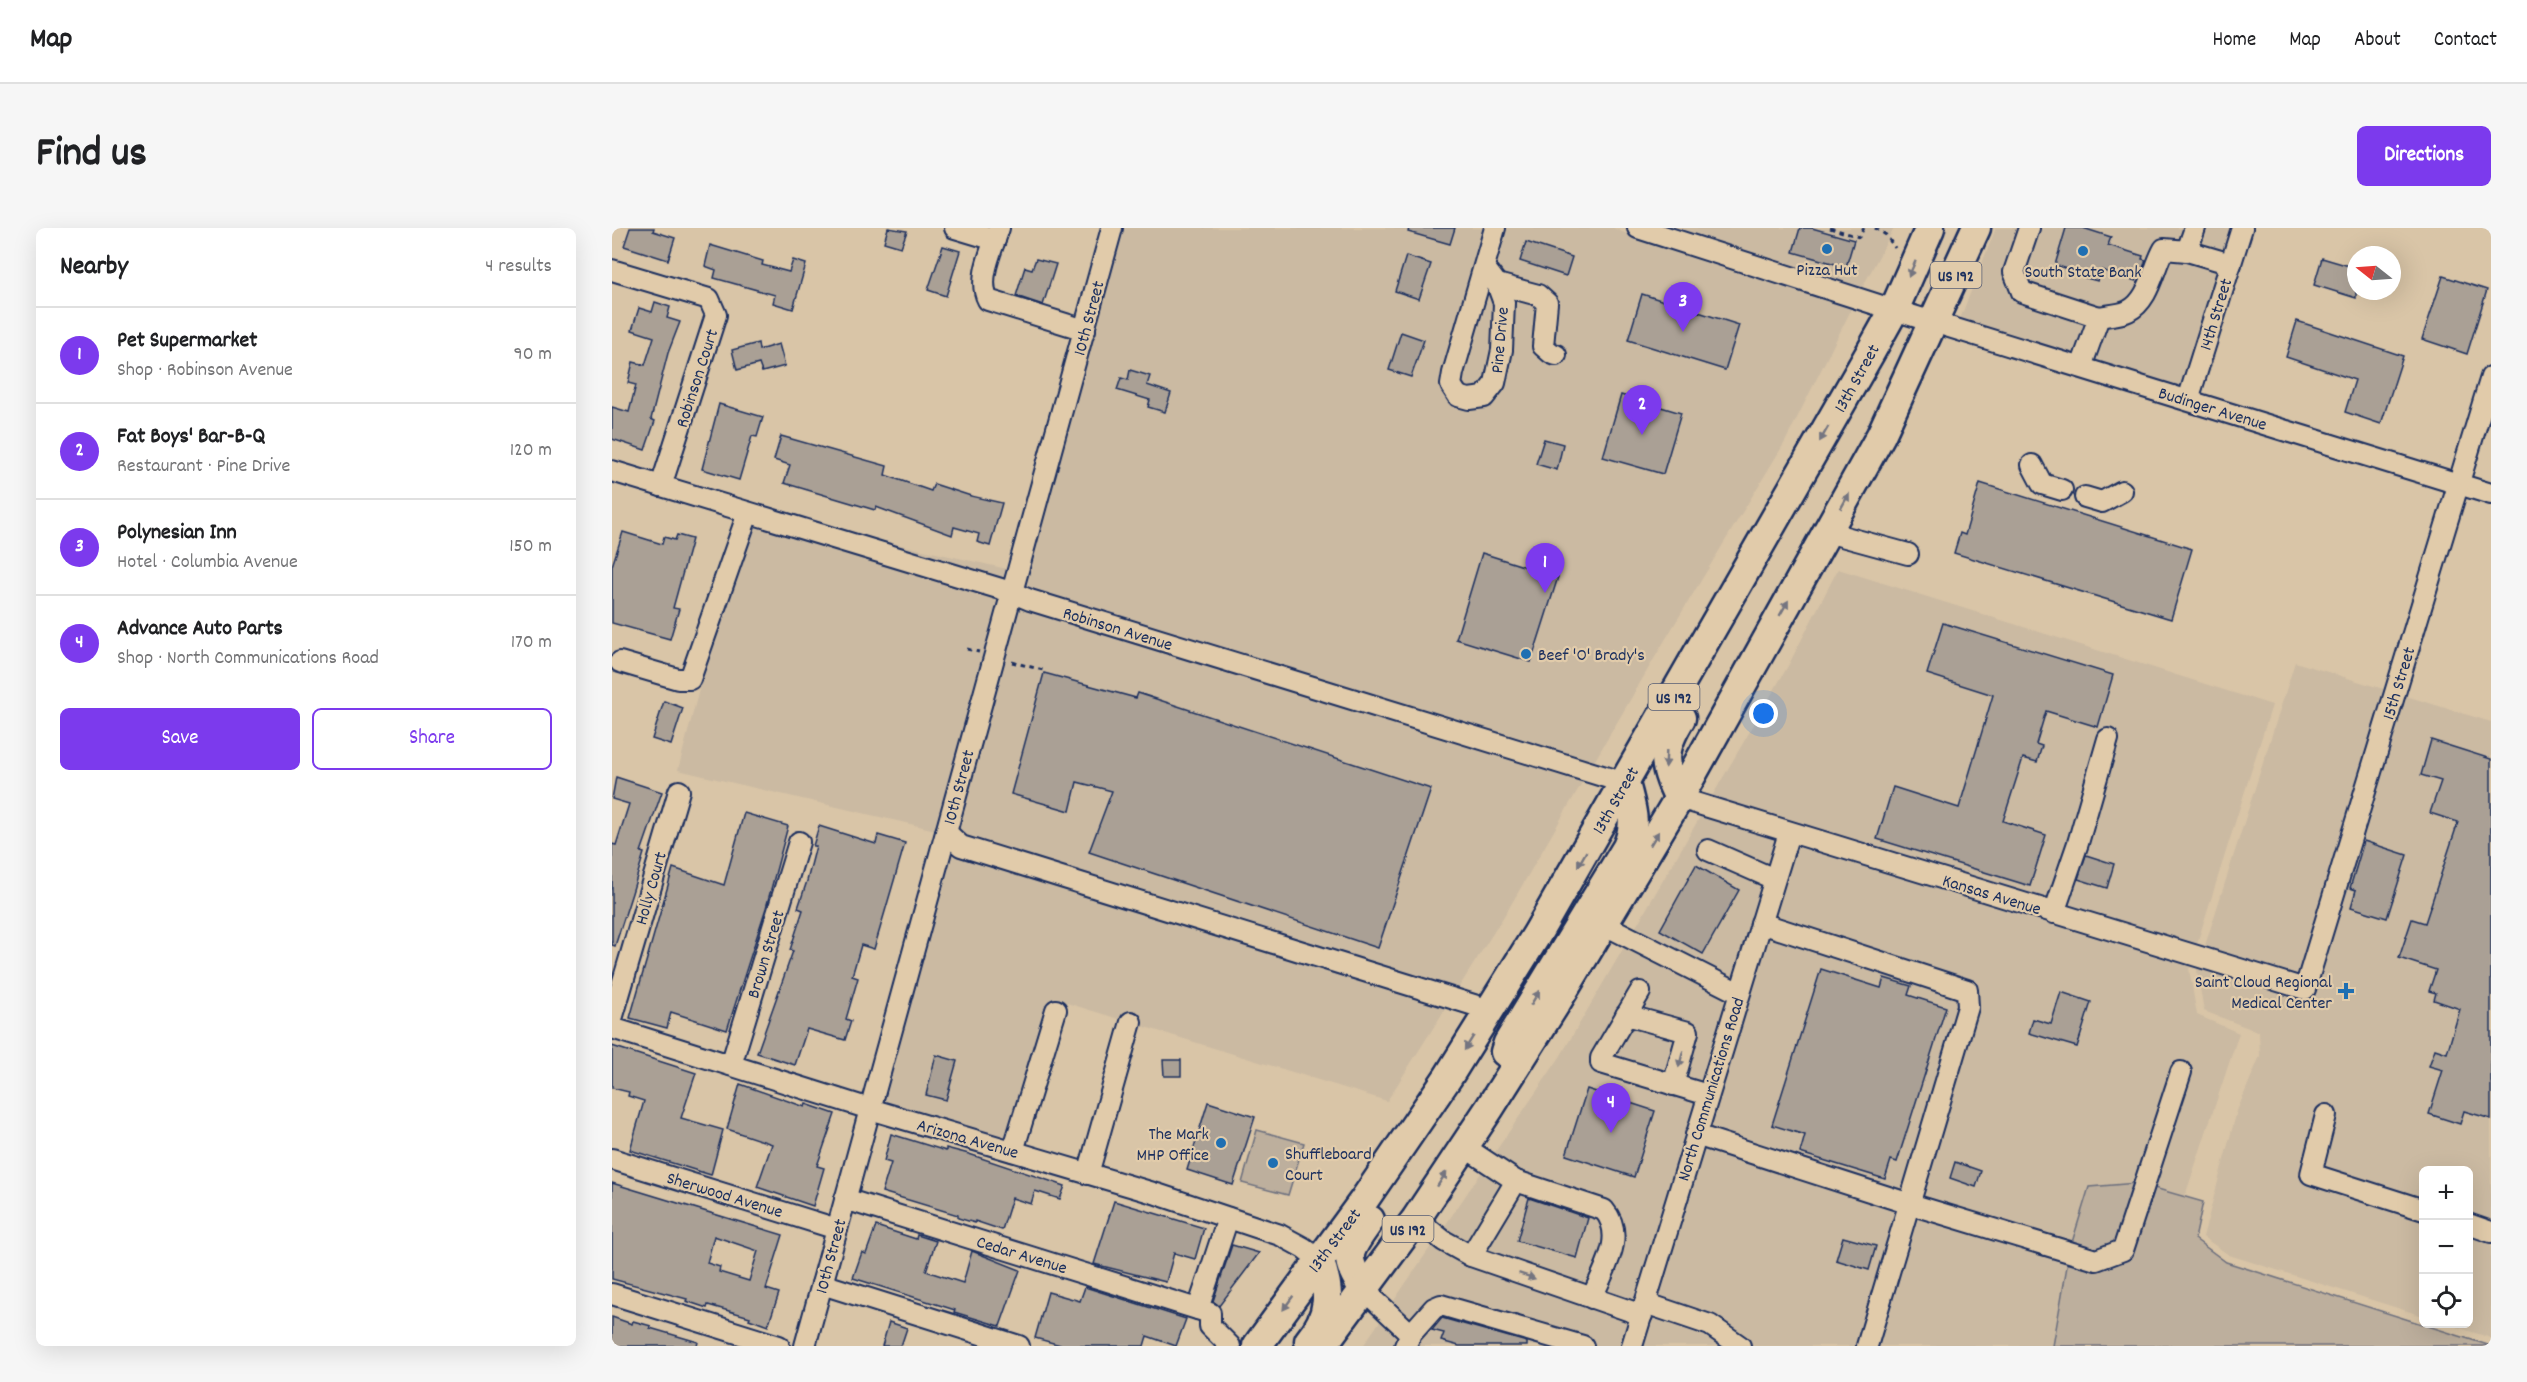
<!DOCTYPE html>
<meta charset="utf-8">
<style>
:root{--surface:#fff;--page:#f6f6f6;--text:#202124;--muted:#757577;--line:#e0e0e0;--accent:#7c3aed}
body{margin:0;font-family:Dekko,sans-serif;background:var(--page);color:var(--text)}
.controls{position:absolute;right:18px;bottom:18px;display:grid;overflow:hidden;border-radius:9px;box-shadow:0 6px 24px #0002}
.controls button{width:54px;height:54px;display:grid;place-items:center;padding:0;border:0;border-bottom:2px solid var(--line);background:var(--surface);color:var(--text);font:30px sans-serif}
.compass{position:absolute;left:1735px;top:18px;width:54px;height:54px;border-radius:50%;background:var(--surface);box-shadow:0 6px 24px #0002;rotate:287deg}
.you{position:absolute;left:1152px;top:486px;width:21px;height:21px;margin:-15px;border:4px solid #fff;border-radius:50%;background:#1a73e8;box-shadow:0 0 0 9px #1a73e833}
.badge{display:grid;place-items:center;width:39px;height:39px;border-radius:50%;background:var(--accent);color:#fff;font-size:20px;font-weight:700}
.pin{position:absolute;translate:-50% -50px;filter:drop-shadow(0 2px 3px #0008)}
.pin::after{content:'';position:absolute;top:32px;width:21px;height:18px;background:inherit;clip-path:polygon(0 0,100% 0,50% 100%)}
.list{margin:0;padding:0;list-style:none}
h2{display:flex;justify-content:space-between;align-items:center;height:78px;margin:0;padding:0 24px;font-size:26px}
h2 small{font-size:20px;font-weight:400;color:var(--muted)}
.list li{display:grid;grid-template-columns:39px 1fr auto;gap:18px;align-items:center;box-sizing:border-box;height:96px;padding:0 24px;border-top:2px solid var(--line)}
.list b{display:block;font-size:22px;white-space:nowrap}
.list p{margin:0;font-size:20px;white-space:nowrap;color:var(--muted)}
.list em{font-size:20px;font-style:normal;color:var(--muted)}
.actions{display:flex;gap:12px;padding:18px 24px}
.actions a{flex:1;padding:14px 0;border:2px solid var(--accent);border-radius:9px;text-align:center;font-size:21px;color:var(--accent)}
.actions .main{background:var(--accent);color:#fff}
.icon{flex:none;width:33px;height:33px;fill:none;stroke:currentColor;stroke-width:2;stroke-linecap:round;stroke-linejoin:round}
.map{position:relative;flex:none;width:1879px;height:1118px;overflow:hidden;border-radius:9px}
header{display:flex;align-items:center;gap:36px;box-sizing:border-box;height:84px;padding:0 30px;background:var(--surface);border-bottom:2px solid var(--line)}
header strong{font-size:28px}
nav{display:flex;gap:33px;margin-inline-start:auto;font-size:21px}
.intro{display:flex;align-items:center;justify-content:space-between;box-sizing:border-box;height:144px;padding:0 36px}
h1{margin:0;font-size:42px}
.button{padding:15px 27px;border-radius:9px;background:var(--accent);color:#fff;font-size:21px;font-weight:700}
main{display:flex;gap:36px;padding:0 36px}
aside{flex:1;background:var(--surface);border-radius:9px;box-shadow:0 6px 24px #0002}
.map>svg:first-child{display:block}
</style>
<header>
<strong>Map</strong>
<nav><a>Home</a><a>Map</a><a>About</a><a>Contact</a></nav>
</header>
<div class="intro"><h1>Find us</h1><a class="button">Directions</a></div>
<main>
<aside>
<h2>Nearby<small>4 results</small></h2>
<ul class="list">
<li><span class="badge">1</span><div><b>Pet Supermarket</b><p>Shop · Robinson Avenue</p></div><em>90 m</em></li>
<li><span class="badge">2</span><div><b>Fat Boys' Bar-B-Q</b><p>Restaurant · Pine Drive</p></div><em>120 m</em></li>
<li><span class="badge">3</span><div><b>Polynesian Inn</b><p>Hotel · Columbia Avenue</p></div><em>150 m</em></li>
<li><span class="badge">4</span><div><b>Advance Auto Parts</b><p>Shop · North Communications Road</p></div><em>170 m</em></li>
</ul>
<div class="actions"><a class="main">Save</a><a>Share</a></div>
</aside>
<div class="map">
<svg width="1879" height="1118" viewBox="0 0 1879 1118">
<rect width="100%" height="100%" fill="#d9c5a7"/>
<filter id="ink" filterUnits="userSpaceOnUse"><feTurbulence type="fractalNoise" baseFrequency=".0167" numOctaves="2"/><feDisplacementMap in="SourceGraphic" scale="12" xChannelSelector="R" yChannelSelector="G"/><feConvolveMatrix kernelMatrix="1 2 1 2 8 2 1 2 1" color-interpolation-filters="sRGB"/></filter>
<g filter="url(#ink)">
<g fill="#cbbaa2">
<polygon points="511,0 1001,0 1027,11 1241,78 1173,214 1053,412 897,680 775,873 445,772 397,920 270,877"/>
<polygon points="1053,0 1282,0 1249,62"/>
<polygon points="1384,0 1619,0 1569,161 1348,91"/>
<polygon points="134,282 395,341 324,602 66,542"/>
<polygon points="1226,341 1660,477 1577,741 1585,787 1627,805 1573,968 1525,955 1458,1021 1441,1118 751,1118 948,829 1176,438"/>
<polygon points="1683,434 1879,494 1879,1110 1835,1096 1856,1096 1856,942 1812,942 1811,1088 1617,1027 1591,1009 1625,883 1648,828 1647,804 1592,783 1585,743"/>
</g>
<g fill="#bdaf9d" stroke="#6c6f7e" stroke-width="1.5">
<polygon points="645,902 692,915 676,967 630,955"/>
<polygon points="1525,955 1591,974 1583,1011 1614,1034 1879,1118 1441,1118 1458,1021 1477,959"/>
</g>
<g fill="#aaa095" stroke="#1b2f5e" stroke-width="1.5" fill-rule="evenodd">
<polygon points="18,0 42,0 41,3 63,10 56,32 12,18"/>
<polygon points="276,0 295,3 289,19 272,14"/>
<polygon points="797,0 843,0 838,16 796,4"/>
<polygon points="1188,0 1200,0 1242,12 1234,39 1181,24"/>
<polygon points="1454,0 1471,0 1499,9 1496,17 1531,28 1530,31 1534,32 1527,50 1525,50 1524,53 1489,42 1486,53 1470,49 1471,46 1443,37"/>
<polygon points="914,14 960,29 954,48 908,33"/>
<polygon points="98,17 151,33 150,37 177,44 181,32 194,36 181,81 161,75 163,67 102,50 104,42 93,38"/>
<polygon points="331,18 348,23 334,68 316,62"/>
<polygon points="794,28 819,36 807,71 783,63"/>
<polygon points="1710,30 1744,40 1744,70 1702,57"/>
<polygon points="424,31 444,36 431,77 404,68 413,39 420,41"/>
<polygon points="1831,48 1875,62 1855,126 1810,111"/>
<polygon points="1030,66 1127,97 1113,142 1016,112"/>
<polygon points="43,74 58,79 55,90 68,94 56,125 39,191 43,193 33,222 0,211 0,179 17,184 24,157 16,155 21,134 33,137 42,109 20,102 27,80 40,84"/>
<polygon points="1685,93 1791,128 1769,196 1733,184 1743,152 1674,129"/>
<polygon points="789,104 812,112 799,149 777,142"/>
<polygon points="146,115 147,122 167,116 173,138 150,144 147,136 125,142 120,122"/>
<polygon points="518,142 538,148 535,157 559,165 553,184 536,179 538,172 505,162 509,150 516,152"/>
<polygon points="1009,167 1069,185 1051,246 991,229"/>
<polygon points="107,176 151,189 145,209 140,208 127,252 90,241"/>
<polygon points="169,208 275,238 273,247 319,263 322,256 359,268 390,275 378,318 365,314 367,306 342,299 340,307 264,279 263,282 172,255 178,237 162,232"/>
<polygon points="932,211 951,216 945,242 924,236"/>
<polygon points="1368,255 1580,321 1559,391 1342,325 1348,305 1353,307"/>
<polygon points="11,304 50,316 52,309 63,312 65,307 80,311 61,380 67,381 58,411 0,395 0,338"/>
<polygon points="870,325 946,349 919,434 844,411"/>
<polygon points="1331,395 1501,447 1486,499 1434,483 1424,516 1430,518 1425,534 1411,530 1391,593 1434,607 1418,658 1265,611 1281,559 1347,580 1381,467 1315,446"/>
<polygon points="432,445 524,470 526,465 819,561 766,720 477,624 500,563 465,554 458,583 399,566"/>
<polygon points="52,473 71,480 59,517 40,511"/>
<polygon points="1819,512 1879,531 1879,891 1852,883 1848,896 1817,886 1831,842 1817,838 1823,821 1835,825 1848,781 1822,772 1824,765 1817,763 1824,742 1787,730 1800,691 1813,695 1846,594 1818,585 1829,553 1809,547"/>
<polygon points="4,549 50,564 29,624 32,625 20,665 3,718 0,717 0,616 4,617 17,576 0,571"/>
<polygon points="132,585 176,598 154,680 115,802 59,784 55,800 18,790 61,640 112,657"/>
<polygon points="207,598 264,616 266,607 293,615 262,721 249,717 240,748 246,750 234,791 239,793 233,812 195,801 183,837 145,825 181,723 178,722 191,682 186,680 195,653 204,618 201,618"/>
<polygon points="1752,613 1795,627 1775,690 1739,679 1744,662 1738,660"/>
<polygon points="1474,627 1502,636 1495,660 1466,651"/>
<polygon points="1084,637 1127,662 1091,726 1048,702"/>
<polygon points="1209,741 1269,760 1272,750 1299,758 1296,767 1334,779 1285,934 1279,932 1273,951 1188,925 1193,907 1160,897"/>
<polygon points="1449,764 1479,774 1465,819 1417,805 1421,791 1439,796"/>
<polygon points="0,818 84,845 69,890 111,902 99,947 18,922 32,873 16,868 17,864 0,860"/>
<polygon points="324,827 345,833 334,872 314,867"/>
<polygon points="551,832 569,832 569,848 552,848"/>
<polygon points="128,856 193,879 194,876 223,886 205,938 212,940 201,978 145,959 160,916 115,901"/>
<polygon points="975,861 1043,883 1022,949 954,927"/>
<polygon points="596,874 643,889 621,957 575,942"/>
<polygon points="279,906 334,923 334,920 357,926 453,958 448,971 423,963 419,976 400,970 390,1002 363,993 363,995 346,990 346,987 270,964 279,935 272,933"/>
<polygon points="1343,934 1369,943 1364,959 1338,950"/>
<path d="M0,955L171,1007L154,1061L167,1065L156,1098L137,1091L138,1089L96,1077L95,1080L74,1073L75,1071L0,1051ZM102,1008L146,1023L137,1053L107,1044L108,1039L95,1035Z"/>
<polygon points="917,970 976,990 965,1030 905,1013"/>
<polygon points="502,973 592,1000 583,1031 562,1025 554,1054 482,1036"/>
<polygon points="264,998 304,1011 305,1007 324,1013 314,1043 351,1055 360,1023 408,1042 388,1098 342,1084 343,1082 241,1050 250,1024 254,1026"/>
<polygon points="1231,1009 1264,1018 1257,1042 1224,1032"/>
<polygon points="620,1017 647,1025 607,1078 601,1073"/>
<polygon points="473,1059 574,1091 564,1118 535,1108 532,1118 452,1118 423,1110 436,1064 468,1073"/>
<polygon points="0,1089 20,1096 21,1093 39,1098 38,1100 86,1114 85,1118 0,1118"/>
<polygon points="830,1090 915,1114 915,1118 847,1118 829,1113 832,1105 820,1102"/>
<polygon points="277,1094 295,1100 289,1118 270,1118"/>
</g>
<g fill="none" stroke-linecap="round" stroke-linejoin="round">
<defs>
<g id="minor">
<polyline points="343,0 383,12"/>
<path d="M387,0C380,22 365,51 376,72L473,102"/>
<polyline points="1026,0 1282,82 1879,266"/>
<polyline points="1417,0 1402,44 1410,64 1487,89 1469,139"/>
<polyline points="1575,23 1583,0"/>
<polyline points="872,39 885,56 892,75 890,122 883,155 872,169 857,171 846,168 839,157 841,145 883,0"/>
<polyline points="0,42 97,71 104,87 49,258"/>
<polyline points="885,56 926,67 935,75 931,118 939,125 944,127"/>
<path d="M1487,89C1496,87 1508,87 1516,83C1538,72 1541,40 1552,21L1575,23L1619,36"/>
<polyline points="1576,172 1630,0"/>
<polyline points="1420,237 1430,256 1450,262"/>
<polyline points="0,243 399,364 418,372 1013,555"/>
<polyline points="1473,269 1490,274 1510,263"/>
<polyline points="1215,304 1296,326"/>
<polyline points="8,434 66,451 78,451 136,285"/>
<polyline points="1067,570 1693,761 1879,149"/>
<polyline points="334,604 349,618 878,782"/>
<polyline points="1096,622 1162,651"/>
<polyline points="1442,685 1466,615 1496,511"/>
<polyline points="1149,695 1355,762 1356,779 1255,1118"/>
<polyline points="991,696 1127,765"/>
<polyline points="1028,764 989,830 989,835 1096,867"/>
<polyline points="1014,787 1076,804 1061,857"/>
<polyline points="0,791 67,563"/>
<polyline points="0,800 258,881 545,966 668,1007 692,1020 707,1032"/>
<polyline points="119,837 187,614"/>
<polyline points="1714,887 1699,946 1812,982"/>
<polyline points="1084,907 1298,976 1484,1032 1511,1022 1569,844"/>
<path d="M851,918L904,953L992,982C1015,1009 991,1042 980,1070"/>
<polyline points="401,923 444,782"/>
<polyline points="0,931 225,1001"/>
<polyline points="476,946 519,794"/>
<polyline points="233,971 598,1085 598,1098 618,1118"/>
<polyline points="804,991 832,1013 859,1028 1030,1087"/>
<polyline points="1856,996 1879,1004"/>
<polyline points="859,1028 904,953"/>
<polyline points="210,1056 407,1118"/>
<polyline points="752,1062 799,1106 793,1118"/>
<polyline points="0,1066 167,1118"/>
<polyline points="1033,1075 1098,1097 1128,1118"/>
<polyline points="586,1081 616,990"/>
<polyline points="799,1106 822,1080 829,1077 971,1118"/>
<polyline points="193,1118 500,0"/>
<polyline points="1020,1118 1177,605"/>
</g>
<g id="highway">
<path d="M1067,570C1050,537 1049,522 1069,490"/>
<path d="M893,824L896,815L1015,619C1026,594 1019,580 1013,555"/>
<path d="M752,1062C730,1026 735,1025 758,992"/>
<path d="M697,1113C719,1087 719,1063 707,1032"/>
<polyline points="645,1118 752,972 836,849 925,706 1258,125 1282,82 1318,0"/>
<polyline points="710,1118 804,991 877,881 944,775 1067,570 1269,207 1364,0"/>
</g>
</defs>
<use href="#minor" stroke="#1b2f5e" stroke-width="24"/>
<use href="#highway" stroke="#1b2f5e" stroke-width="33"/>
<g stroke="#1b2f5e" stroke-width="3" stroke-dasharray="4.5 4.5" stroke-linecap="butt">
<polyline points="1218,0 1247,9 1252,0"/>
<polyline points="1263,0 1274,7 1283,20"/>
<polyline points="355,421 367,424"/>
<polyline points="400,434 431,442"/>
</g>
<use href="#minor" stroke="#e1cbaa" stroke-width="20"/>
<use href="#highway" stroke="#e1cbaa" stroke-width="28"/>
</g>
<defs><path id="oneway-solid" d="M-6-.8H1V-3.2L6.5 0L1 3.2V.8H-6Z" transform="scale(1.5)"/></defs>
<g fill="#747580">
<use href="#oneway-solid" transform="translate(1300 41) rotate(114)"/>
<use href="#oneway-solid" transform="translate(1212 206) rotate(120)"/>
<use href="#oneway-solid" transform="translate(1233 273) rotate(-61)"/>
<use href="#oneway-solid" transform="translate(1172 380) rotate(-60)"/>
<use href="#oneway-solid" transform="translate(1054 531) rotate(92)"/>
<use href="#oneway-solid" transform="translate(1042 611) rotate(-59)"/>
<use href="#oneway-solid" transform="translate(970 631) rotate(120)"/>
<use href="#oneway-solid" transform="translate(923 770) rotate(-59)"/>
<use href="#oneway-solid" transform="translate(857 815) rotate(122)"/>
<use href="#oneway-solid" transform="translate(1069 831) rotate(105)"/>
<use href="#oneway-solid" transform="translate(830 951) rotate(-57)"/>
<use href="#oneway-solid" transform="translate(915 1048) rotate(19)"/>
<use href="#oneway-solid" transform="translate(676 1075) rotate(126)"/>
</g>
</g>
<g fill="#1f6fb2" stroke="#e1cbaa" stroke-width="2">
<circle cx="1215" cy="21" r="6"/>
<circle cx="1471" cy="23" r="6"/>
<circle cx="914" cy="426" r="6"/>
<path d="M1731 754h6v6h6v6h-6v6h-6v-6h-6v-6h6z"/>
<circle cx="609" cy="915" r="6"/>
<circle cx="661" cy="935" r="6"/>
</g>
<g text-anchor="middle" stroke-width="4.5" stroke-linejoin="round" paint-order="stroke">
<g fill="#e1cbaa" stroke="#565e75" stroke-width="1.5">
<rect x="1318.5" y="34" width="51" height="26" rx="4.5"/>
<rect x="1036.5" y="456" width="51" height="26" rx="4.5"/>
<rect x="770.5" y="988" width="51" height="26" rx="4.5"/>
</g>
<g font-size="16" font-weight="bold" fill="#1b2f5e">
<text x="1344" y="53">US 192</text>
<text x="1062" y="475">US 192</text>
<text x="796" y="1007">US 192</text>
</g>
<g font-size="18" fill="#1b2f5e" stroke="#e1cbaa">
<text x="1215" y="47">Pizza Hut</text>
<text x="1471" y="49">South State Bank</text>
<text x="926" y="432" text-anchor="start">Beef 'O' Brady's</text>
<text x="1720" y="759" text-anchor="end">Saint Cloud Regional<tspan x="1720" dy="21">Medical Center</tspan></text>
<text x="597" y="911" text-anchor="end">The Mark<tspan x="597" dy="21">MHP Office</tspan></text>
<text x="673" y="931" text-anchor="start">Shuffleboard<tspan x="673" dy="21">Court</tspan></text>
</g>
<g font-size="18" fill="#1b2f5e" stroke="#e1cbaa">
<text transform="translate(1603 86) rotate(-73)" y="6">14th Street</text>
<text transform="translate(476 90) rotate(-75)" y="6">10th Street</text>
<text transform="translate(887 112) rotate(-85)" y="6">Pine Drive</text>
<text transform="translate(84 150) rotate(-72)" y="6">Robinson Court</text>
<text transform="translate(1244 150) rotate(-61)" y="6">13th Street</text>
<text transform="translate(1601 180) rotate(17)" y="6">Budinger Avenue</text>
<text transform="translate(506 400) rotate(17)" y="6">Robinson Avenue</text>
<text transform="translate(1786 455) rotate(-73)" y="6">15th Street</text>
<text transform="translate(346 559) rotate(-75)" y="6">10th Street</text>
<text transform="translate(1003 572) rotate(-60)" y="6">13th Street</text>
<text transform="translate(38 660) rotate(-74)" y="6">Holly Court</text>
<text transform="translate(1380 666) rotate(17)" y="6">Kansas Avenue</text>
<text transform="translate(153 726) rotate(-73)" y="6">Brown Street</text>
<text transform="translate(1098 861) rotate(-73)" y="6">North Communications Road</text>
<text transform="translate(356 910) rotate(16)" y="6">Arizona Avenue</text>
<text transform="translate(113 966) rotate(17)" y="6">Sherwood Avenue</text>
<text transform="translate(722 1012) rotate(-53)" y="6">13th Street</text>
<text transform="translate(410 1026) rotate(17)" y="6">Cedar Avenue</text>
<text transform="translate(218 1028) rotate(-75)" y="6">10th Street</text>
</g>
</g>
</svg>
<div class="controls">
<button>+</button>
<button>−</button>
<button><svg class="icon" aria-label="locate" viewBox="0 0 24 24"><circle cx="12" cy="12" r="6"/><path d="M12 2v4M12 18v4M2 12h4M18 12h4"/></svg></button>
</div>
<svg class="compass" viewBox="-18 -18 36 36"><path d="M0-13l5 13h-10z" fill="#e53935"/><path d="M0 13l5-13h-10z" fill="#757577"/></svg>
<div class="you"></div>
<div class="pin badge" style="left:933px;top:365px">1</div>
<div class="pin badge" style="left:1030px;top:207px">2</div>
<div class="pin badge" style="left:1071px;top:104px">3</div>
<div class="pin badge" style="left:999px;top:905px">4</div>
</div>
</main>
